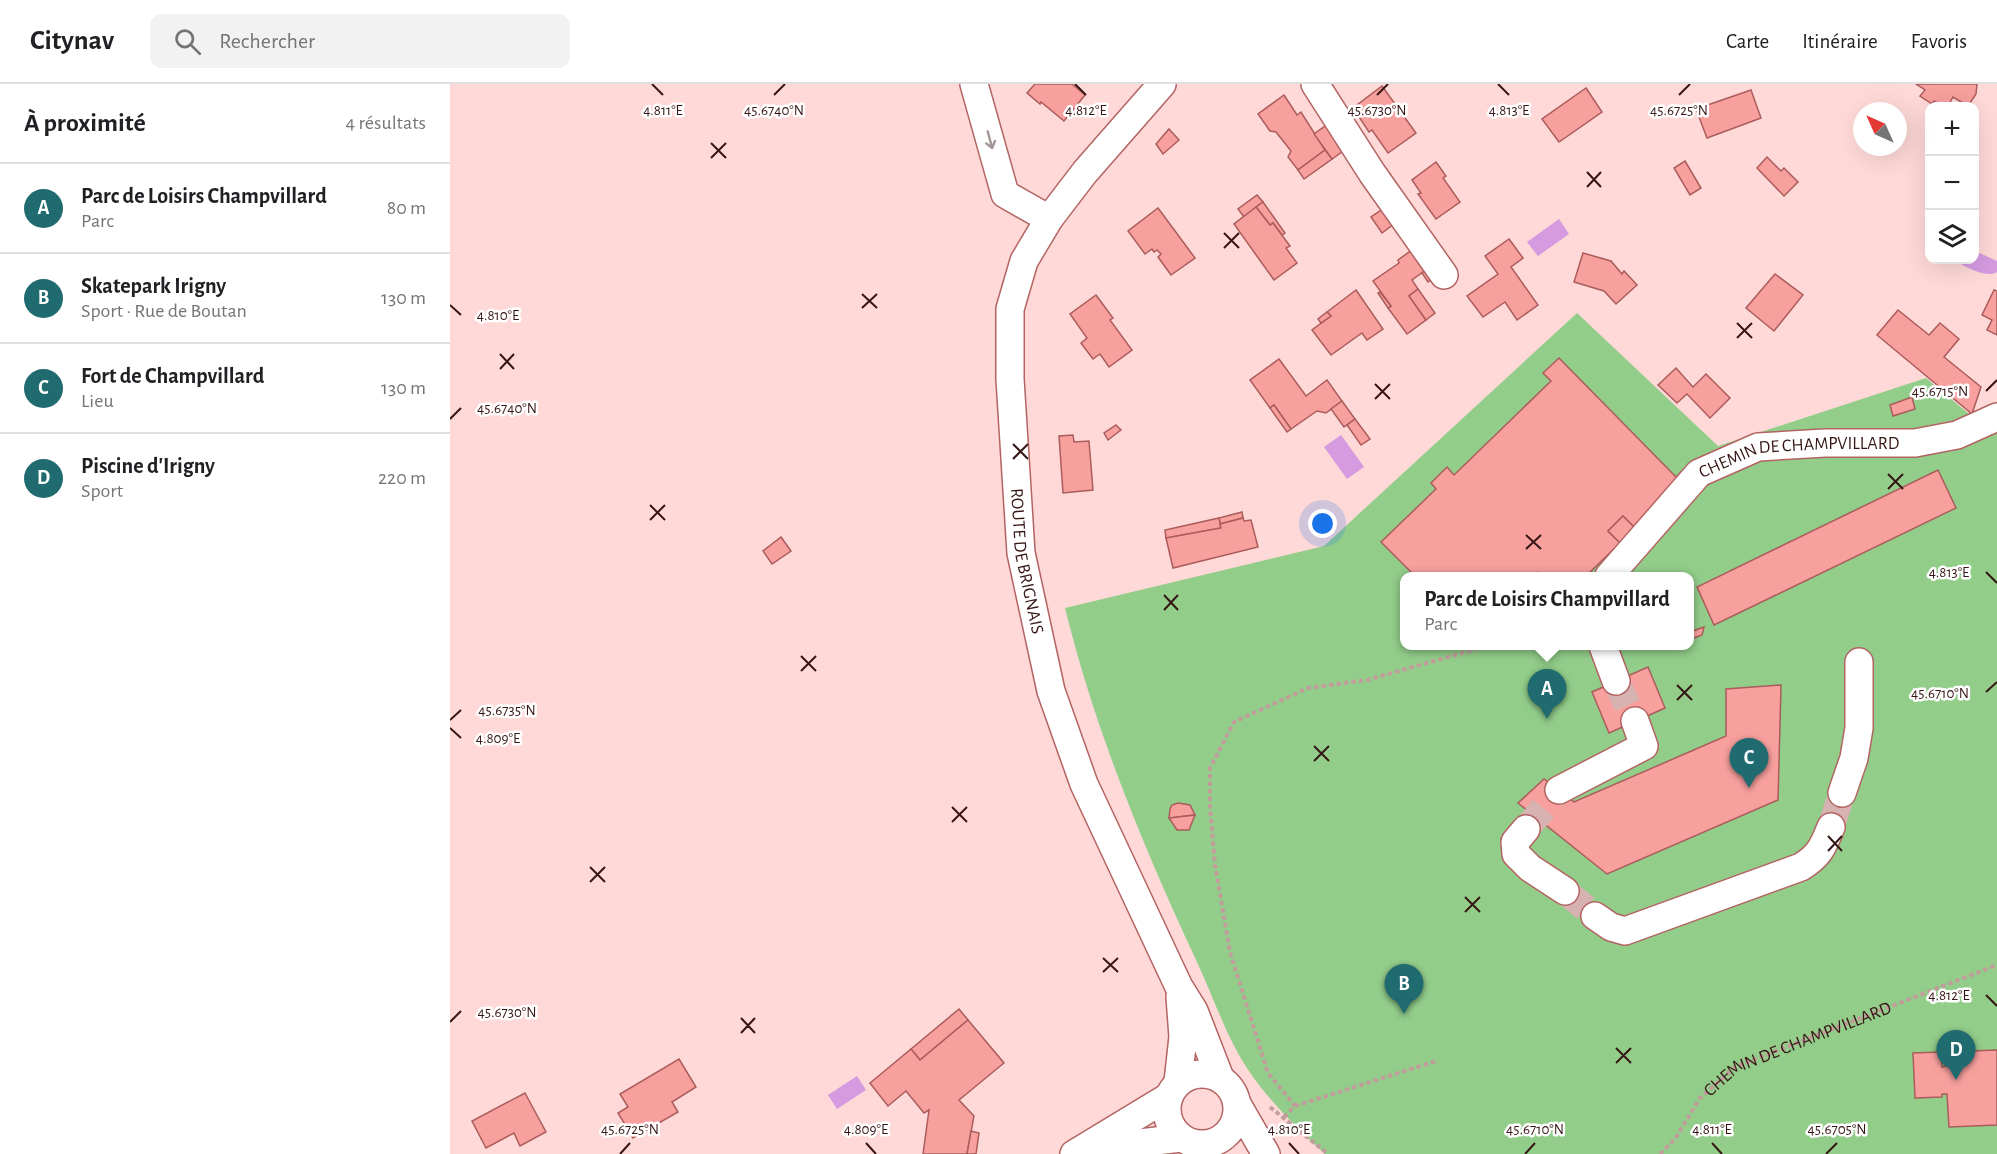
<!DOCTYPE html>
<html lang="fr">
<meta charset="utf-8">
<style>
:root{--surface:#fff;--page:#f2f2f2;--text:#202124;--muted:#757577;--line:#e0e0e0;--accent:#1f6b70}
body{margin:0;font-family:"Alegreya Sans",sans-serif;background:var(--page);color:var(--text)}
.controls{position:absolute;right:18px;top:18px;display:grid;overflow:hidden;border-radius:12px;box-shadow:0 6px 24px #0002}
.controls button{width:54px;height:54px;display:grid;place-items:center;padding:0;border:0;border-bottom:2px solid var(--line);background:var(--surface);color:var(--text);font:30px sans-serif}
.compass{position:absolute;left:1403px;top:18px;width:54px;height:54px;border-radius:50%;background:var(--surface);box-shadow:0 6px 24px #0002;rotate:315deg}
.you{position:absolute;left:873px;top:440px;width:21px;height:21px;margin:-15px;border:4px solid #fff;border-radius:50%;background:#1a73e8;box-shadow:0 0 0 9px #1a73e833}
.badge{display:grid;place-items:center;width:39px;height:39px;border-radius:50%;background:var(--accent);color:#fff;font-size:20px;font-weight:700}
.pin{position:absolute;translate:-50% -50px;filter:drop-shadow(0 2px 3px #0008)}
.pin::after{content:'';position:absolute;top:32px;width:21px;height:18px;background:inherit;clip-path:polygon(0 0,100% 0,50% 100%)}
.popup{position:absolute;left:950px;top:488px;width:294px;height:78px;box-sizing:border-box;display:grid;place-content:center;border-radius:12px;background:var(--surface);filter:drop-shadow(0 2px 4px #0005);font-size:20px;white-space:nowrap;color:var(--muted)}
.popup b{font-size:22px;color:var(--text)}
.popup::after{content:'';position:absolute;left:50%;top:100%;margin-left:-12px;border:12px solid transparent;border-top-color:var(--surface)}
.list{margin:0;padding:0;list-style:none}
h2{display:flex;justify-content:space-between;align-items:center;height:78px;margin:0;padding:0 24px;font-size:26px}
h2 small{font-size:20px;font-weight:400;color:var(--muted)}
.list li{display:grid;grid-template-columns:39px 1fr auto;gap:18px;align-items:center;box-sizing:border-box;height:90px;padding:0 24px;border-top:2px solid var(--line)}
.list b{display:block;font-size:22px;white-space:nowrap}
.list p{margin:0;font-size:20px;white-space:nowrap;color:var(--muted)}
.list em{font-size:20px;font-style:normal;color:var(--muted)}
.icon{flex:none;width:33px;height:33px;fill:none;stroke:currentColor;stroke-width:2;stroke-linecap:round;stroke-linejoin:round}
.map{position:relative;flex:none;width:1547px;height:1070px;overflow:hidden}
header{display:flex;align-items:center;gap:36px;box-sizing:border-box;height:84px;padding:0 30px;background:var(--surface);border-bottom:2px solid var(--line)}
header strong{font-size:28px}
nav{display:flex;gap:33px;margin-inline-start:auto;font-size:21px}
.search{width:420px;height:54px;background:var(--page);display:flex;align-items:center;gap:15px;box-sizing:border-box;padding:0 21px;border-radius:12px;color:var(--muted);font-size:22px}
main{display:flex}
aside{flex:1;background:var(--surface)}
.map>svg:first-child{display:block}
</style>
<header>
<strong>Citynav</strong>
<div class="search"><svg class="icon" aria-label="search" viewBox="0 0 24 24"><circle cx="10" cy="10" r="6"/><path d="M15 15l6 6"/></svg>Rechercher</div>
<nav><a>Carte</a><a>Itinéraire</a><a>Favoris</a></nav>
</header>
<main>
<aside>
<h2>À proximité<small>4 résultats</small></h2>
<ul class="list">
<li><span class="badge">A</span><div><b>Parc de Loisirs Champvillard</b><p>Parc</p></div><em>80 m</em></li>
<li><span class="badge">B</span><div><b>Skatepark Irigny</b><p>Sport · Rue de Boutan</p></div><em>130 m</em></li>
<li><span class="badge">C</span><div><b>Fort de Champvillard</b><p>Lieu</p></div><em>130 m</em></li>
<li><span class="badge">D</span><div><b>Piscine d'Irigny</b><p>Sport</p></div><em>220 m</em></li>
</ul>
</aside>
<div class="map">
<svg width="1547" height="1070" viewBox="0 0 1547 1070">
<rect width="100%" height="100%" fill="#fed9d7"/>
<path fill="#92cd8a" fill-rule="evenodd" d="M1127,229L1268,362L1476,294L1542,349L1547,350V1070H875C849,1046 822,1020 801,990C777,956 764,914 746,876C693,762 645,646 615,524L874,462ZM954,492H1240V562H954Z"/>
<g fill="#d69ae0">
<polygon points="1109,135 1119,150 1088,172 1077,158"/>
<path d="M1525,167L1547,177V188C1537,195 1513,182 1504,176H1524Z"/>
<polygon points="891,351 914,383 897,395 874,363"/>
<polygon points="407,992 416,1006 387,1025 378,1011"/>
</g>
<g fill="#f7a09e" stroke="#ab5c5b" stroke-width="1.5">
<polygon points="585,0 622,0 635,11 614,37 591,18 590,20 577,9"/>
<polygon points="1466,0 1527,0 1526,10 1518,22 1503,13 1498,22 1493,22 1484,17 1482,20 1470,12 1475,6"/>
<polygon points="932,2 966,49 938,69 922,46 919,48 903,24"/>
<polygon points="1136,4 1152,28 1109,58 1092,35"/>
<polygon points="1301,6 1311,34 1257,54 1246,25"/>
<polygon points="834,11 847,31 851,28 875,66 848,86 838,73 841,67 826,48 820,47 808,30"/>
<polygon points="878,40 896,65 882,75 864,50"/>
<polygon points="719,45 729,56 713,70 706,60"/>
<polygon points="875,66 882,75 854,95 848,86"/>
<polygon points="1317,73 1331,87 1334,84 1348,98 1334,112 1307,84"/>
<polygon points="1235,77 1251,104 1240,111 1224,84"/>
<polygon points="986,78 996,92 993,94 1010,118 986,135 968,110 971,109 962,96"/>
<polygon points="807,111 813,118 794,133 788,125"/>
<polygon points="813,118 835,149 832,151 823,139 820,141 806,123"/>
<polygon points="937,122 948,137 932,149 921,133"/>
<polygon points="806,123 820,141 823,139 840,162 836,164 847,179 824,196 784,140"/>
<polygon points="708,124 745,174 721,191 708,173 711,170 707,166 704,168 702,165 695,170 678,147"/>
<polygon points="1059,155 1073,174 1061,183 1088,221 1067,236 1055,218 1033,233 1017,212 1048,190 1035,172"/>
<polygon points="966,163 980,183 962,196 968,205 959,212 976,236 957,250 938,224 941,222 923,197 949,179 948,176"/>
<polygon points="1133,169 1161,177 1172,190 1174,187 1187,201 1166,220 1154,207 1124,198"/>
<polygon points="980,183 987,192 978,198 972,189"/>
<polygon points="1325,190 1353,211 1324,247 1296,224"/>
<polygon points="968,205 985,229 976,236 959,212"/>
<polygon points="906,206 933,245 917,256 912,249 881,271 862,246 881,232 877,228"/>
<polygon points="1544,206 1547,207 1547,251 1537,246 1542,236 1532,231"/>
<polygon points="930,208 941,222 938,224 928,209"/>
<polygon points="646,211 663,234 660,236 682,266 659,283 650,270 643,275 631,259 637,254 620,230"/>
<polygon points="1448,226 1479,251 1490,239 1509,255 1494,273 1531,303 1522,330 1427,251"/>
<polygon points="877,228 881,232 871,239 868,235"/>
<polygon points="1109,274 1226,393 1232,387 1237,392 1185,444 1173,432 1158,447 1170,459 1136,492 1092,492 1088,488 1084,492 965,492 931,458 986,405 981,399 997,383 1004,391 1101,297 1093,289"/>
<polygon points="829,275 856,312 877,296 892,317 876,329 867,327 841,345 824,321 820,324 800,296"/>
<polygon points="1226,284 1243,303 1256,290 1280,314 1260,334 1237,310 1227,319 1208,301"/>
<polygon points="1462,313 1465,325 1443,332 1440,321"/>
<polygon points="892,317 905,335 894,343 881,325"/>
<polygon points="824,321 841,345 837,348 820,324"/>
<polygon points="905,335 920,355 911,361 897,341"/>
<polygon points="666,341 671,346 658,356 654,349"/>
<polygon points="623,351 624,358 639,357 643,406 613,409 609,352"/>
<polygon points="1488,386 1506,424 1264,541 1247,503"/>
<polygon points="792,428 793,434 770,440 769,434"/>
<polygon points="1173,432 1185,444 1170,459 1158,447"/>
<polygon points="769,434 771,444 716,454 715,446"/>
<polygon points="793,434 794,437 801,436 808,463 723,484 716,454 771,444 770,440"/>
<polygon points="331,453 341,467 322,480 313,467"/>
<polygon points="1254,543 1252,551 1244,554 1240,548"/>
<polygon points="1198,583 1215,624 1159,649 1142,608"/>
<polygon points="1331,601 1328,716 1157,790 1068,719 1094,695 1124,718 1276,652 1276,605"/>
<polygon points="728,719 740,721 745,731 719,734 720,725 722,721"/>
<polygon points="745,731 739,746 727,746 719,734"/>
<polygon points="509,925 518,936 470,976 461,965"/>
<polygon points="518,936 554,979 509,1016 524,1032 517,1070 473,1070 479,1026 474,1029 456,1007 438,1022 420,999 461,965 470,976"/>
<polygon points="1547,966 1547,1041 1499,1043 1497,1010 1492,1010 1492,1013 1465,1014 1463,969 1491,968 1492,983 1496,982 1496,968"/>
<polygon points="229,975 246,1003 222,1018 228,1028 183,1054 168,1029 178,1023 170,1010"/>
<polygon points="75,1009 96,1048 70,1062 64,1049 36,1064 22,1037"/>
<polygon points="521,1047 529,1049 526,1070 517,1070"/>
</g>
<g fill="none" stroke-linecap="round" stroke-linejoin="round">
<g stroke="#d6b2b0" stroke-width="27" stroke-dasharray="27 14" stroke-linecap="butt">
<polyline points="1166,597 1185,637"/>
<polyline points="1381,743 1392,709"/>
<polyline points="1076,745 1109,706"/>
<polyline points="1115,807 1145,832"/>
</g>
<defs>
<g id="minor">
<polyline points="524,0 555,110 599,135"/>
<path id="s2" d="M712,0L635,88L599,135L574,177L560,225V295L571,469L601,607L634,700L729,903L744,927L770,994"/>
<polyline points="865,0 922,89 994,191"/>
<path id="s3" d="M1159,492L1249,389L1308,363L1375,359H1465L1507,351L1547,333"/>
<polyline points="1153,562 1166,597"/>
<polyline points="1109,706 1194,662 1185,637"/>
<polyline points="1392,709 1404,674 1409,644 1409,578"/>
<polyline points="1076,745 1065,758 1066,770 1080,784 1115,807"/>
<path d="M1145,832L1161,843L1175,847L1351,783C1369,772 1373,763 1381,743"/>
<circle cx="752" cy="1025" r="35"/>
<polyline points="728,998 733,953 730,913"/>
<polyline points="787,1020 816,1070"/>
<polyline points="624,1070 718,1013"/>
<polyline points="642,1070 690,1059 731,1054"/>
</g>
</defs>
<use href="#minor" stroke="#b36462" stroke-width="30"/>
<g stroke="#c19d9b" stroke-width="4" stroke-dasharray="4.5 3" stroke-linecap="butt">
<polyline points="845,1022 986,977"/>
<polyline points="820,1023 878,1070"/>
<polyline points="834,1033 845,1022 818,989 780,868 765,781 760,723 760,684 784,638 858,604 917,596 1037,562"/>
<path id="s1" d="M1210,1070L1225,1055L1250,1014L1285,983L1547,881"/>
</g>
<use href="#minor" stroke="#fff" stroke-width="27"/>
</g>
<defs><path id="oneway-shaft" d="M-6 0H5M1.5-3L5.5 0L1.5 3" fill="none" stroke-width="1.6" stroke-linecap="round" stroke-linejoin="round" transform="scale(1.5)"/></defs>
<use stroke="#a59696" href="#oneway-shaft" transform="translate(540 56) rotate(75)"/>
<path fill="none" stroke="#361615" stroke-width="2" d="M202,0L213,11M625,0L636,11M1048,0L1059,11M324,11L335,0M927,11L938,0M1229,11L1240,0M261,59L276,74M261,74L276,59M1137,88L1151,103M1137,103L1151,88M774,149L789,164M774,164L789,149M412,210L427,224M0,221L11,231M412,224L427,210M1287,239L1302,254M1287,254L1302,239M50,270L64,285M50,285L64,270M925,300L940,315M1536,307L1547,296M925,315L940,300M0,335L11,324M563,360L578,375M563,375L578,360M1438,390L1453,405M1438,405L1453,390M200,421L215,436M200,436L215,421M1076,451L1091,465M1076,465L1091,451M1536,488L1547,499M714,511L728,526M714,526L728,511M351,572L366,587M351,587L366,572M1227,601L1242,616M1536,608L1547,598M1227,616L1242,601M0,636L11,626M0,644L11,654M864,662L879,677M864,677L879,662M502,723L517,738M502,738L517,723M1378,752L1392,767M1378,767L1392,752M140,783L155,798M140,798L155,783M1015,813L1030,828M1015,828L1030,813M653,874L668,888M653,888L668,874M1536,911L1547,922M291,934L305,949M0,938L11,927M291,949L305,934M1166,964L1181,979M1166,979L1181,964M416,1059L426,1070M839,1059L849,1070M1262,1059L1272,1070M170,1070L180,1059M1075,1070L1085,1059M1376,1070L1387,1059"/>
<g text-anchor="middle" stroke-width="5" stroke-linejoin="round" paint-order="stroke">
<g font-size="18" fill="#361615" stroke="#fff">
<text dy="6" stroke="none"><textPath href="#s3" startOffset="240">CHEMIN DE CHAMPVILLARD</textPath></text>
<text dy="6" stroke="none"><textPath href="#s2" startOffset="528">ROUTE DE BRIGNAIS</textPath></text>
<text dy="6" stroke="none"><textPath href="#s1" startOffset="180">CHEMIN DE CHAMPVILLARD</textPath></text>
</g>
</g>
<g font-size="15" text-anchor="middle" fill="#361615" stroke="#fff" stroke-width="5" stroke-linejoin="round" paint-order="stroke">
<text x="213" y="31">4.811°E</text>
<text x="324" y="31">45.6740°N</text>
<text x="636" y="31">4.812°E</text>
<text x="927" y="31">45.6730°N</text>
<text x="1059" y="31">4.813°E</text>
<text x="1229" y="31">45.6725°N</text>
<text x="48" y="236">4.810°E</text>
<text x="1490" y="312">45.6715°N</text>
<text x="57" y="329">45.6740°N</text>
<text x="1499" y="493">4.813°E</text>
<text x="1490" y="614">45.6710°N</text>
<text x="57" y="631">45.6735°N</text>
<text x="48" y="659">4.809°E</text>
<text x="1499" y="916">4.812°E</text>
<text x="57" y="933">45.6730°N</text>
<text x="180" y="1050">45.6725°N</text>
<text x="1085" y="1050">45.6710°N</text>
<text x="416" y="1050">4.809°E</text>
<text x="839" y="1050">4.810°E</text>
<text x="1262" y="1050">4.811°E</text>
<text x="1387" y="1050">45.6705°N</text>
</g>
</svg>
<div class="controls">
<button>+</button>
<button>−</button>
<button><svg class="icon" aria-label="layers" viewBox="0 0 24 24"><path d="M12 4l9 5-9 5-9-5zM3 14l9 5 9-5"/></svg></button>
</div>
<svg class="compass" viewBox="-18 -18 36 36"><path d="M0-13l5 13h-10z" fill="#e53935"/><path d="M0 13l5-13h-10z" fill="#757577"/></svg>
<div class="you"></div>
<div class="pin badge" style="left:1097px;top:635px">A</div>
<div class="popup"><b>Parc de Loisirs Champvillard</b>Parc</div>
<div class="pin badge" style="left:954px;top:930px">B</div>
<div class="pin badge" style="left:1299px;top:704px">C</div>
<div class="pin badge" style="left:1506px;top:996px">D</div>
</div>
</main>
